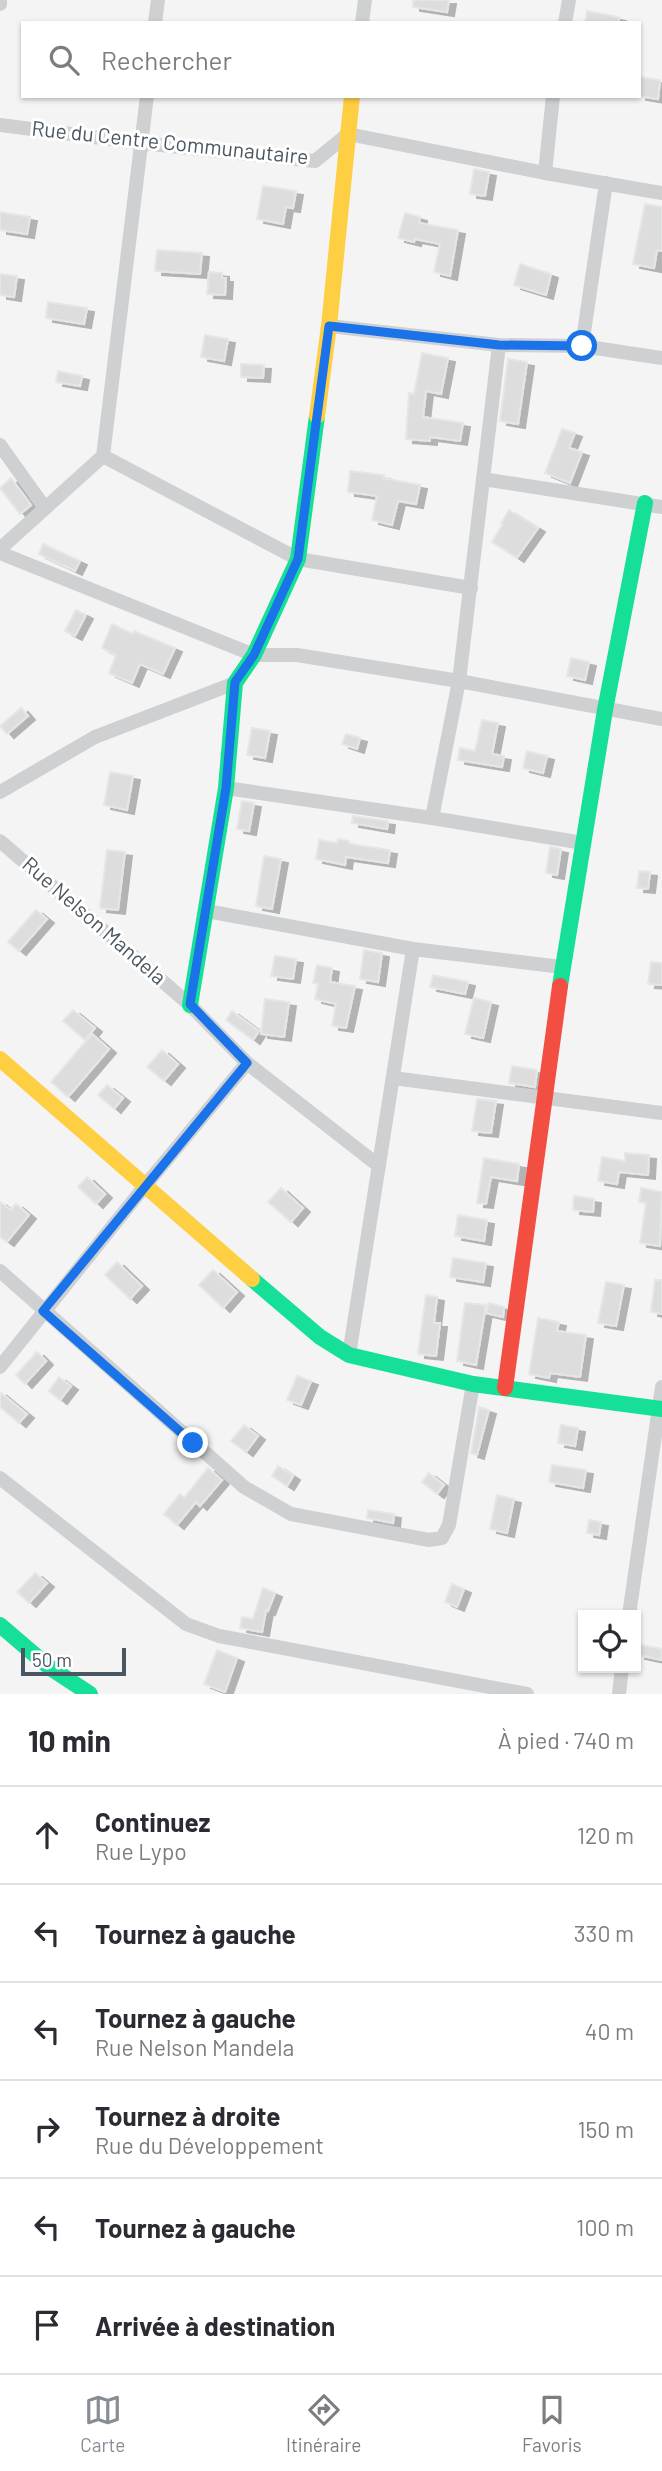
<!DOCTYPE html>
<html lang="fr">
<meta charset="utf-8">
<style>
:root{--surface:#fff;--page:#f7f7f7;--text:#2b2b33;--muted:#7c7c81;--line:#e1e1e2;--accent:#868d94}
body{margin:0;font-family:Barlow,sans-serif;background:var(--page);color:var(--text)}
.controls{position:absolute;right:21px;bottom:21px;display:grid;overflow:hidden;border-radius:0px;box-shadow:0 2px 5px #0004}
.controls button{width:63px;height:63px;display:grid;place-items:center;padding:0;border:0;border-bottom:2px solid var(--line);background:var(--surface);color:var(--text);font:35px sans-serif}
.scale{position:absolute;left:21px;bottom:18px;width:105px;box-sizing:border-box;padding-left:7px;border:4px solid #4a5661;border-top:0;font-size:19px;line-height:24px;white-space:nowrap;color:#4a5661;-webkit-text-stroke:5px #fff;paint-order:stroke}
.stop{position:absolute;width:21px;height:21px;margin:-16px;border:5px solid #1a73e8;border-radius:50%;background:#fff}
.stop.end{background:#1a73e8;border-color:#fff;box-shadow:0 2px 7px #0008}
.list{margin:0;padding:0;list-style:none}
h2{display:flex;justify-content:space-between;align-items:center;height:91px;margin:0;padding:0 28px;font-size:30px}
h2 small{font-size:23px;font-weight:400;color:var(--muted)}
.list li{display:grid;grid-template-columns:46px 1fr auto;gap:21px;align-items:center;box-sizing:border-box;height:98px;padding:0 28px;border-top:2px solid var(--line)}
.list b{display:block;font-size:26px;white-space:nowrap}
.list p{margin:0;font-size:23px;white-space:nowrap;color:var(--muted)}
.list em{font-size:23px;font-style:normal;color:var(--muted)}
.icon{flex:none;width:38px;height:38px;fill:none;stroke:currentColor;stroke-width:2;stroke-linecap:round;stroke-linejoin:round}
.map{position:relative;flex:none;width:662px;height:1694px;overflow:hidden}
.search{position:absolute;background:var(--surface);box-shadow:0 2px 5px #0004;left:21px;right:21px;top:21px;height:77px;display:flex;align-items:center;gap:18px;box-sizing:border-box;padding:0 24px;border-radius:0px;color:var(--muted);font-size:26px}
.sheet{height:679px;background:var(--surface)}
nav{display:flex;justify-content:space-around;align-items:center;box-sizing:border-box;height:98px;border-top:2px solid var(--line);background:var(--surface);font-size:19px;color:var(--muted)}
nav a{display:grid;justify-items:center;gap:4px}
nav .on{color:var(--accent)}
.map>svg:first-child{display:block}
</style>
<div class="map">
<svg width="662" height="1694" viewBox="0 0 662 1694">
<defs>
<filter id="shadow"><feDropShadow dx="7" dy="4" stdDeviation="0" flood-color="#0004"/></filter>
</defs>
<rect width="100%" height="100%" fill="#f4f4f4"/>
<g fill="#ddddde" stroke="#e5e6e7" stroke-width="2" filter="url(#shadow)">
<polygon points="413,0 449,0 447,12 413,7"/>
<polygon points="587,11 619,17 619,23 585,23"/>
<polygon points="639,77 660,80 658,99 639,96"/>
<polygon points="474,169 489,172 485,196 470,194"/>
<polygon points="263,186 296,191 293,208 286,207 283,224 257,219"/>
<polygon points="645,204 662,207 662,251 657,250 654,268 633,264"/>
<polygon points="0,212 30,217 27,234 0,230"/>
<polygon points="405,213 420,217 419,223 458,230 450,276 434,272 440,244 415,239 414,242 398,238"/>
<polygon points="157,250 202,253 200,274 155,271"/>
<polygon points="520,264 551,274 546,295 514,285"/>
<polygon points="209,272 222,273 222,278 226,278 225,295 207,294"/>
<polygon points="0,274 17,276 14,297 0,295"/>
<polygon points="48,302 87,308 84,324 46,318"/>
<polygon points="205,335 228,339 224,361 201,357"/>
<polygon points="422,353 448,358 441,394 426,391 423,417 463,423 460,441 430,437 430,441 406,439 409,393 414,394"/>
<polygon points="508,359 527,362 518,424 500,421"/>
<polygon points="241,364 264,365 263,378 241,377"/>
<polygon points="58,371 82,376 80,386 56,382"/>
<polygon points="562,429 575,433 569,448 582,452 570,483 545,473"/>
<polygon points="350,471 384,475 383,478 420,485 416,504 398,501 392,525 372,520 377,496 348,492"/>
<polygon points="11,478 31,505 20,514 0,488"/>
<polygon points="509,510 538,528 517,558 492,542 503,524 501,523"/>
<polygon points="43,544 80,561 75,571 39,554"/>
<polygon points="76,610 86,615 75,636 65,631"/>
<polygon points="112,624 133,634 134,631 175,648 163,674 140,664 132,683 109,673 116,655 102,648"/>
<polygon points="571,658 589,662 585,680 567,676"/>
<polygon points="21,708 28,716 7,734 0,726"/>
<polygon points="482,720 498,723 492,754 504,756 502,767 458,760 460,748 475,751"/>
<polygon points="252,728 270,731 265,758 247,755"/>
<polygon points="346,734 360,738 357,749 342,744"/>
<polygon points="527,751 547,756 543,773 523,768"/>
<polygon points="110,772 133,776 127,810 104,805"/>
<polygon points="242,801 254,803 249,831 237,829"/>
<polygon points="353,816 388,821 387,829 352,823"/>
<polygon points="338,839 349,841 349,844 390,850 388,863 346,857 345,865 316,859 319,840 337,843"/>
<polygon points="550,847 561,849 557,875 546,873"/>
<polygon points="107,850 125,852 118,910 100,908"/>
<polygon points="264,856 281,859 272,909 256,906"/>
<polygon points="639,871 650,872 648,889 637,888"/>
<polygon points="36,910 47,919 19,951 8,942"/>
<polygon points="364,950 382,953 378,982 360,979"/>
<polygon points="275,956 296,959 293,979 271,976"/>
<polygon points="651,962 662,963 662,985 648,984"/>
<polygon points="317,965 332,968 330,982 355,986 346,1028 332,1026 336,1004 315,999 318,984 313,983"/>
<polygon points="433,975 468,982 465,994 430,987"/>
<polygon points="474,998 491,1002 483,1038 465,1034"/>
<polygon points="265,999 289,1002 284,1037 261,1034"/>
<polygon points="73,1010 95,1028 85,1040 63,1021"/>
<polygon points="232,1011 259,1031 253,1040 226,1020"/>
<polygon points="92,1034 109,1049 68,1097 51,1082"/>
<polygon points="162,1050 178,1064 164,1081 147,1067"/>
<polygon points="512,1066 537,1070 535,1087 509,1083"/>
<polygon points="107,1085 123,1098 114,1109 98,1095"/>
<polygon points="477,1099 496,1101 491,1133 472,1131"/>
<polygon points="625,1153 649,1155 648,1175 619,1172 617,1184 598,1181 602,1157 625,1161"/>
<polygon points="484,1158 519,1164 517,1181 491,1177 486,1204 477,1203"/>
<polygon points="87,1177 105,1194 96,1204 78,1187"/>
<polygon points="281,1188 303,1208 291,1222 268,1202"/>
<polygon points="641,1188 662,1192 660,1246 640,1243 646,1203 639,1202"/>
<polygon points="574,1196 594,1199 593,1212 573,1210"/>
<polygon points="0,1202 11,1210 16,1204 29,1215 7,1242 0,1237"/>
<polygon points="458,1215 487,1220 484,1241 455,1236"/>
<polygon points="453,1258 486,1263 483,1282 450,1277"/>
<polygon points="117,1262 142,1286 130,1299 105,1275"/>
<polygon points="213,1270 237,1292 223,1308 199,1285"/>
<polygon points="655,1280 662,1280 662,1314 651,1312"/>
<polygon points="606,1282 624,1285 616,1326 598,1323"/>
<polygon points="426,1295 437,1297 434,1323 440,1323 436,1356 418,1354"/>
<polygon points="465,1303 486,1305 476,1365 457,1361"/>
<polygon points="489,1303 504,1307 503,1317 486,1313"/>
<polygon points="538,1318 559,1322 557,1331 586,1335 580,1377 550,1373 549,1378 529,1374"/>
<polygon points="37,1352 46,1361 25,1384 16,1375"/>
<polygon points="297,1376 311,1381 301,1405 287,1400"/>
<polygon points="59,1377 71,1386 60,1400 49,1391"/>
<polygon points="0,1392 27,1414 19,1423 0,1407"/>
<polygon points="479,1407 489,1410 477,1455 471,1453"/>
<polygon points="244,1425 258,1436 246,1452 231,1441"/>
<polygon points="561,1425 578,1428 575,1446 558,1443"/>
<polygon points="552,1465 586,1470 583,1488 549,1482"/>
<polygon points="278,1466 293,1476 287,1486 272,1476"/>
<polygon points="208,1468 222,1480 200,1506 196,1502 177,1525 164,1514 180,1494 184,1498"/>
<polygon points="429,1473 444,1485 437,1494 422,1482"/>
<polygon points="497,1495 514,1499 507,1533 490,1529"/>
<polygon points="368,1510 394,1514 393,1523 367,1518"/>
<polygon points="589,1520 601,1522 599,1535 587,1533"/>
<polygon points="35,1573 47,1583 29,1603 17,1592"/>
<polygon points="452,1584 464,1589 457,1607 445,1602"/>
<polygon points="263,1588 275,1593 268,1611 266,1610 262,1632 240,1628 242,1617 253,1619"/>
<polygon points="641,1645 662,1649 662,1660 638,1655"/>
<polygon points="217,1650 237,1658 225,1692 204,1684"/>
</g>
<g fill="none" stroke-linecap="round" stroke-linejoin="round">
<g stroke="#ced0d2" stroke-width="14">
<polyline points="0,4 0,0"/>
<polyline points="155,23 158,0"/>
<polyline points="362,23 365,0"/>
<polyline points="565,23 569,0"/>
<polyline points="0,125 141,143 315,161 348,134 545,173 662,193"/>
<polyline points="545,173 553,96"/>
<polyline points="329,326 499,345 582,346 662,358"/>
<polyline points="582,346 606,183"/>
<polyline points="0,445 45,508"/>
<polyline points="103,456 298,559 471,588"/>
<polyline points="483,479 662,507"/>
<polyline points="0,549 103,456 147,96"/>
<polyline points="0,553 254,655 297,655 459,681 662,719"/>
<polyline points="226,788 432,818 583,843"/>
<polyline points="0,792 95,737 235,683"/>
<polyline points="432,818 459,681 499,345"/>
<polyline points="0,841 190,1005 247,1063 379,1166"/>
<polyline points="207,911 413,949 562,967"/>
<polyline points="393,1078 662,1113"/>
<polyline points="0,1271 244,1487 291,1514 429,1540 442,1538 449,1525 473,1384"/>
<polyline points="349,1355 413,949"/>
<polyline points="0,1367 144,1187 247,1063"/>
<polyline points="0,1478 186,1624 219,1636 527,1694"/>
<polyline points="629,1615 662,1387"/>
<polyline points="619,1694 622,1668"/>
</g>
<g stroke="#16e098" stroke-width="16">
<polyline points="560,986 605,710 645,503"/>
<polyline points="190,1005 226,788 235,683 254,655 298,559 317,416"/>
<polyline points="252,1279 320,1337 349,1355 473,1384 662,1409"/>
<polyline points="0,1625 49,1667 90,1694"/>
</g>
<g stroke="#ffcf43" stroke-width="16">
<polyline points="317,416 329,326 352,96"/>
<polyline points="0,1059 252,1279"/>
</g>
<polyline stroke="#f24e42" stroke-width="16" points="505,1388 560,986"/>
</g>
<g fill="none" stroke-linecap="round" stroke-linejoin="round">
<polyline stroke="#1a73e8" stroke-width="9" points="193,1443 43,1311 247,1063 190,1004 226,788 235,682 254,655 298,559 329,326 499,345 582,346"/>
</g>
<g text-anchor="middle" stroke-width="6" stroke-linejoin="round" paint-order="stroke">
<g font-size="21" fill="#4a5661" stroke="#fff">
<text transform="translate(170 143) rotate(6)" y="7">Rue du Centre Communautaire</text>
<text transform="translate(94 921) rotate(41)" y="7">Rue Nelson Mandela</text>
</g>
</g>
</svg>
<div class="controls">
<button><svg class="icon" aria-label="locate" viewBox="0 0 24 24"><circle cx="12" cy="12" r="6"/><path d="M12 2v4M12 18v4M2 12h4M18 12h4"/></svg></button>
</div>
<div class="scale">50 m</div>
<div class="stop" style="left:582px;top:346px"></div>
<div class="stop end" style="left:193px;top:1443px"></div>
<div class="search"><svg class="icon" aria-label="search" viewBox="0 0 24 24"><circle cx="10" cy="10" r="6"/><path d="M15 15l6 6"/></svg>Rechercher</div>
</div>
<section class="sheet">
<h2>10 min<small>À pied · 740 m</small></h2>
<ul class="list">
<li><svg class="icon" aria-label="ahead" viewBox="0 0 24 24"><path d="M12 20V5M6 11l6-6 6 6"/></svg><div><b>Continuez</b><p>Rue Lypo</p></div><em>120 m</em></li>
<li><svg class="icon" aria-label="left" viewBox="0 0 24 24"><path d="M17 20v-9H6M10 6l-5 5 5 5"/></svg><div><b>Tournez à gauche</b></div><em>330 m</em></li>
<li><svg class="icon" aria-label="left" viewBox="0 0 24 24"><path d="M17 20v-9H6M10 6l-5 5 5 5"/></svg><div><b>Tournez à gauche</b><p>Rue Nelson Mandela</p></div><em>40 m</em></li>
<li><svg class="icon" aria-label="right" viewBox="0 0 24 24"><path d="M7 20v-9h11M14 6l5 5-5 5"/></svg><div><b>Tournez à droite</b><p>Rue du Développement</p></div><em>150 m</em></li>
<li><svg class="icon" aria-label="left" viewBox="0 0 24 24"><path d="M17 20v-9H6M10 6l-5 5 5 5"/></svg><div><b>Tournez à gauche</b></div><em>100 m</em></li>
<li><svg class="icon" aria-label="arrive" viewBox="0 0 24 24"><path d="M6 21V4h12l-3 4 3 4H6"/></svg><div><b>Arrivée à destination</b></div></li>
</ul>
</section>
<nav>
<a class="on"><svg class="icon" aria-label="map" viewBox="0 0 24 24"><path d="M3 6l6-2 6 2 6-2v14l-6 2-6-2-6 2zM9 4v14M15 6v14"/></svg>Carte</a>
<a><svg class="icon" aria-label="directions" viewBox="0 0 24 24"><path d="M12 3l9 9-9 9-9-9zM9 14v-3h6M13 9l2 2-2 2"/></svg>Itinéraire</a>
<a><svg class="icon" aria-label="saved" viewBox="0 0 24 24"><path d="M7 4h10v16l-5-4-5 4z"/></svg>Favoris</a>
</nav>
